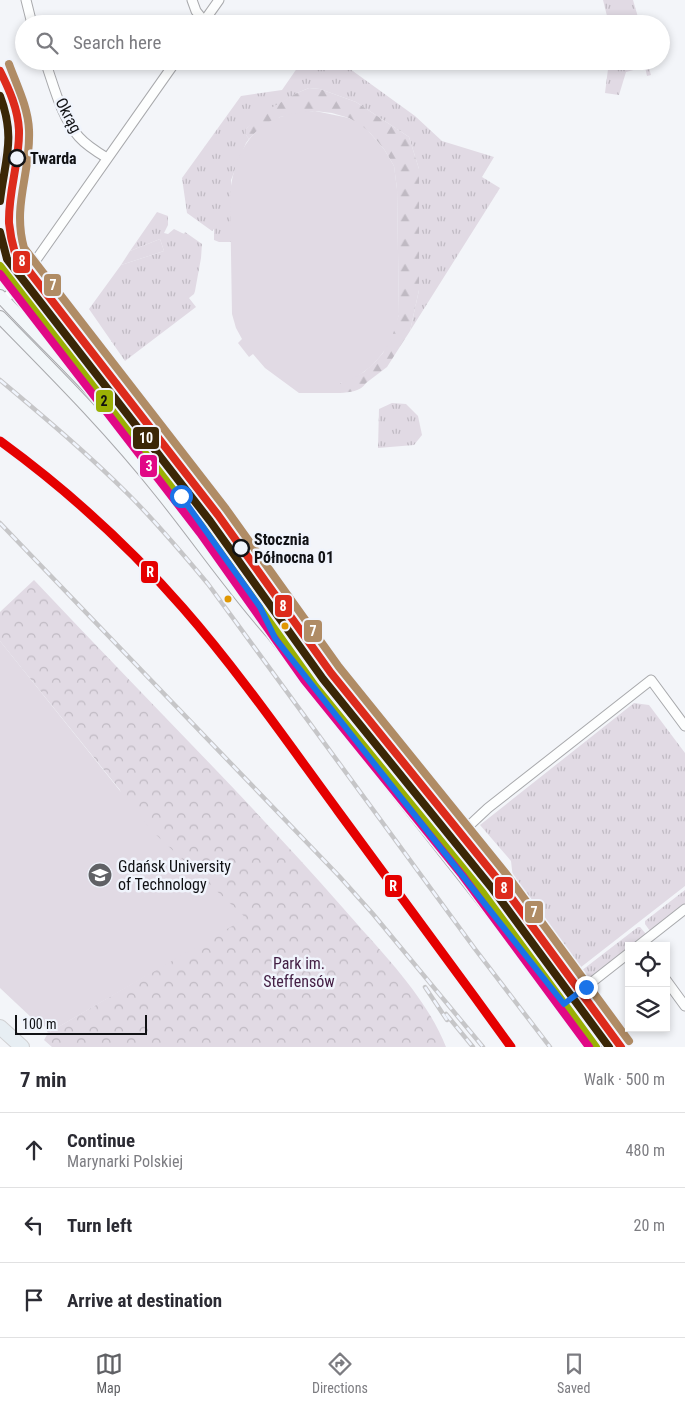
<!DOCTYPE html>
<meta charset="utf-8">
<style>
:root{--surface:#fff;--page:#f7f7f7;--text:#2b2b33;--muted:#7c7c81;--line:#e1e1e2;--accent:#606165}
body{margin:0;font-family:"Roboto Condensed",sans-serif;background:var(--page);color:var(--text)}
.controls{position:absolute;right:15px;bottom:15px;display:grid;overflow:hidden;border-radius:0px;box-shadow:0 2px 8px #0003}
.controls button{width:45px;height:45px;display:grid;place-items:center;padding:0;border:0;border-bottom:1px solid var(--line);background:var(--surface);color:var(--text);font:25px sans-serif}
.scale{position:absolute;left:15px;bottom:12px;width:132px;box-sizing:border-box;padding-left:5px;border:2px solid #111215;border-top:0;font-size:14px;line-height:18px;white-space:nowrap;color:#111215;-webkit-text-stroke:4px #f0f4fc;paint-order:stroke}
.stop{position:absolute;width:15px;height:15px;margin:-11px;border:4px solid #1a73e8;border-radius:50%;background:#fff}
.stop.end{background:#1a73e8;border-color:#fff;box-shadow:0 1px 5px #0008}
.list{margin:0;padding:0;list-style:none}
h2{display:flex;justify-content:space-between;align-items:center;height:65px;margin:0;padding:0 20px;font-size:21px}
h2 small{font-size:16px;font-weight:400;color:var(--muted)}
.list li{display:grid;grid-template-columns:32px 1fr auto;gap:15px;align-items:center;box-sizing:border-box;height:75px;padding:0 20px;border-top:1px solid var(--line)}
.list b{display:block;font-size:19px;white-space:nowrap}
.list p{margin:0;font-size:16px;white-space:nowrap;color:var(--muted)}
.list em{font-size:16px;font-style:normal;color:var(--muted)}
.icon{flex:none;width:28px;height:28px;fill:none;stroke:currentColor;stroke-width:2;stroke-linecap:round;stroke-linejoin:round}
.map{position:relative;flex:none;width:685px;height:1047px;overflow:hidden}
.search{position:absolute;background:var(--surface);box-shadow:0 2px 8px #0003;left:15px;right:15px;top:15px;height:55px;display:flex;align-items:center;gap:12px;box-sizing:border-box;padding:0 18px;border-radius:28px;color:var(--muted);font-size:19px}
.sheet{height:290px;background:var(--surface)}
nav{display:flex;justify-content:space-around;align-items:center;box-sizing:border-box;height:70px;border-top:1px solid var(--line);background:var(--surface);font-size:14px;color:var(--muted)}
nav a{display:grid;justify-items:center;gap:2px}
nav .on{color:var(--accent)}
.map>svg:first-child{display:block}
</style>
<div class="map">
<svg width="685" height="1047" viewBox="0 0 685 1047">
<defs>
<pattern id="grass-tufts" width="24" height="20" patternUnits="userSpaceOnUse" patternTransform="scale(1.25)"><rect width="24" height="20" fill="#e1dae4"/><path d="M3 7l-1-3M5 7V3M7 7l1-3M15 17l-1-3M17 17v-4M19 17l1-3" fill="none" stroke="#c0bac3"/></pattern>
<pattern id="forest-firs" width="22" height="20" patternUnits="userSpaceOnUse" patternTransform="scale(1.25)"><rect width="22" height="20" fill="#e1dae4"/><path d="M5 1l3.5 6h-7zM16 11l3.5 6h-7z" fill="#c0bac3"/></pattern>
<pattern id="park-crowns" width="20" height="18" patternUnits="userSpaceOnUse" patternTransform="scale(1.25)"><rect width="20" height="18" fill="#e1dae4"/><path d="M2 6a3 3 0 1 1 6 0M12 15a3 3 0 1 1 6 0" fill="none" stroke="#c0bac3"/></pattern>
</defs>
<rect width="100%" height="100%" fill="#f3f5f9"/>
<g fill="url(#grass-tufts)">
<polygon points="603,0 633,0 640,24 609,24"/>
<polygon points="302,61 339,61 415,116 442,141 494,157 482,177 500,188 410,331 419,290 419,169 409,137 356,102 320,89 309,88 297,93 281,103 252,123 246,129 246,135 249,139 246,143 231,180 231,242 219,242 214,240 214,229 212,231 187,213 182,178 241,96 282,90"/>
<polygon points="609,61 647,61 651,75 647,76 645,67 626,72 619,95 605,93"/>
<path d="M0,94C5,109 12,124 11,140H8L2,165L0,169V159L5,139L0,116Z"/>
<polygon points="157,212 168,216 168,225 164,233 168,234 174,229 184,234 185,232 202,244 201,258 195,291 194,294 189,298 196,307 125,361 89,309 121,265 164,251 160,239 130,251"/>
<polygon points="392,403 406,404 418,416 422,435 414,445 378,448 379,409"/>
<polygon points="634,703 649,705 685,753 685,886 576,971 514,887 511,861 480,825"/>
<polygon points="685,890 685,904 650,931 645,924 645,921"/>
<polygon points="638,927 640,927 646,934 632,946 629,946 629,948 586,982 581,975 581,971"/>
</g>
<path fill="url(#forest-firs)" d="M309,88L320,89L356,102L409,137L419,169V290L410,331L387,367L366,383C360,392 350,392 340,393V383L364,372L375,362L383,353L399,315L397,189L394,166L384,149L370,133L349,118L332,113L315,111L280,117L255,133L249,139L246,135V129L257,116L297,93Z"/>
<path fill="url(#park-crowns)" d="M34,580C137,690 244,795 343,908C380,951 425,994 446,1047H52L44,1040L48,1033L157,969L120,790L0,641V612Z"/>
<g fill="#e1dae4">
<path d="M315,111L349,118L360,124L370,133L384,149L394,166L397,189L399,315C396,324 394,333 390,341C381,360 360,379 340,383V393H299L265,368L253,354L249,357L238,343L242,339L236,328L232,314L230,194C233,162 247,128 280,117C292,113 304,112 315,111Z"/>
<polygon points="160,239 164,251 121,265 130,251"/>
<polygon points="0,641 153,832 246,918 48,1033 39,1016 33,1019 0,988"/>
</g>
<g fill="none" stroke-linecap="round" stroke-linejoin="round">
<defs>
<g id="street">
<polyline points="26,0 32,24"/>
<polyline points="192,0 196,11 204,21"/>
<polyline points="202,24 219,0"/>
<path d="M45,61C54,86 61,117 79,137C87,146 97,152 107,158"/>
<polyline points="4,300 17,287 176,61"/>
<polyline points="442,851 488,808 651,680 685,726"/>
<polyline points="638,946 685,909"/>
<polyline points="666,980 685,1006"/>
<polyline points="564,1004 629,953"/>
</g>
<g id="secondary">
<path d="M0,296C37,336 77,373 113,414C151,457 187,502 218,549C233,573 253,593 266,618"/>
<path d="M0,317C55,373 111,429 160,491C198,538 231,587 271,632L550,986L595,1047"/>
</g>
<polyline id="primary" points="0,1027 22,1047"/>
</defs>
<use href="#street" stroke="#a8a9ac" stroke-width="11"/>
<use href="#secondary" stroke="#a8a9ac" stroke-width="14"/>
<use href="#primary" stroke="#d0d0d2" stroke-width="16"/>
<use href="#street" stroke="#fdfefe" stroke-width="9"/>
<use href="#secondary" stroke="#f2f6f9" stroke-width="12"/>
<use href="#primary" stroke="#e7eef3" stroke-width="14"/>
<defs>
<g id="rail">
<path d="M0,380C44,417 88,454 129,495C157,523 183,554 208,584L475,949L550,1047"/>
<polyline points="0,523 339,876 373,914 483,1047"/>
<polyline points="425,987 447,1020"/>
<polyline points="446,1014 473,1047"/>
</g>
</defs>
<use href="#rail" stroke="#c6c6c8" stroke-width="4.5"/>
<use href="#rail" stroke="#f0f4fc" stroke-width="2.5" stroke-dasharray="8" stroke-linecap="butt"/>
<defs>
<path id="rail-1" d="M0,441C67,490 128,545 183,608C239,672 288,743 338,811C396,890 454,968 511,1047"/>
</defs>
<use href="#rail-1" stroke="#f0f4fc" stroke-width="12"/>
<use href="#rail-1" stroke="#e50000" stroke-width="9"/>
<defs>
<path id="tram-1" d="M0,71C9,89 18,109 19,130C20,161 8,191 9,223C10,233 12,243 15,253L218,515L331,673L499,881L621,1047"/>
<g id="tram-2">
<path d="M0,96C16,138 5,159 0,201"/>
<polyline points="0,232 7,259 210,521 323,679 491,887 609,1047"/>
</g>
<path id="tram-3" d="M9,64C17,86 28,107 29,130C31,173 12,205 24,248L226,509L339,667L507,875L629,1041"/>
<polyline id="tram-4" points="0,266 202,527 315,686 483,893 596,1047"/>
<polyline id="tram-5" points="0,274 200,533 304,680 462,875 589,1047"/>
</defs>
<use href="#tram-1" stroke="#f0f4fc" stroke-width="11"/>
<use href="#tram-2" stroke="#f0f4fc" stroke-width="11"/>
<use href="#tram-3" stroke="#f0f4fc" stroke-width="11"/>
<use href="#tram-4" stroke="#f0f4fc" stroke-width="11"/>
<use href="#tram-5" stroke="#f0f4fc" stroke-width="11"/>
<use href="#tram-1" stroke="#dd2b1c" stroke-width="8"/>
<use href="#tram-2" stroke="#3b2706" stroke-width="8"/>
<use href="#tram-3" stroke="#b08c65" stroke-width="8"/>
<use href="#tram-4" stroke="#9ab004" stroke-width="8"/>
<use href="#tram-5" stroke="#e10886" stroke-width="8"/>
</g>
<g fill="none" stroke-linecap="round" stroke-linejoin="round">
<polyline stroke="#1a73e8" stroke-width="6" points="181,496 260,607 275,638 564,1004 586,987"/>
</g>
<defs>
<symbol id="university-disc" viewBox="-11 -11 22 22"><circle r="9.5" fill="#606165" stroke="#f0f4fc"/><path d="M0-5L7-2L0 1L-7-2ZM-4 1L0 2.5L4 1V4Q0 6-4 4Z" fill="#fff"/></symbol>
</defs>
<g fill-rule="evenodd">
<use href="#university-disc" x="86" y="861" width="28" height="28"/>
</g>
<g fill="#f0f4fc" stroke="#111215" stroke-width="2.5">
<circle cx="17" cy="158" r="8"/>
<circle cx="241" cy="548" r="8"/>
</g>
<g fill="#e09702" stroke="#f0f4fc" stroke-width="2">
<circle cx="228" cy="599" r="4.5"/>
<circle cx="285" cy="626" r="4.5"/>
</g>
<g text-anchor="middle" stroke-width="5" stroke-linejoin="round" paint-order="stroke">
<g font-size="16" fill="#111215" stroke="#f0f4fc">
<text transform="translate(69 115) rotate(62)" y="6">Okrąg</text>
</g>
<g font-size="16" font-weight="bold" fill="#111215" stroke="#f0f4fc" text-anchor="start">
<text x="30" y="164">Twarda</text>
<text x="254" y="545">Stocznia<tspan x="254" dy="18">Północna 01</tspan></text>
</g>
<g font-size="16" fill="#111215" stroke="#f0f4fc" text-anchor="start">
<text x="118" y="872">Gdańsk University<tspan x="118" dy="18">of Technology</tspan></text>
</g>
<g font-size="16" fill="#442045" stroke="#f0f4fc">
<text x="299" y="969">Park im.<tspan x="299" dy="18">Steffensów</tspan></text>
</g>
</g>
<g stroke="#f0f4fc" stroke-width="2">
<rect x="12" y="250" width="19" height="24" rx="5" fill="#dd2b1c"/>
<rect x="43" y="273" width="19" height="24" rx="5" fill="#b08c65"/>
<rect x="95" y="389" width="19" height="24" rx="5" fill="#9ab004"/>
<rect x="132" y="426" width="28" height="24" rx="5" fill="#3b2706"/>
<rect x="139" y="454" width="19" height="24" rx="5" fill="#e10886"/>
<rect x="140" y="560" width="19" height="24" rx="5" fill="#e50000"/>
<rect x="274" y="594" width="19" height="24" rx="5" fill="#dd2b1c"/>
<rect x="303" y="619" width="20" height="24" rx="5" fill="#b08c65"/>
<rect x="384" y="874" width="19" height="24" rx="5" fill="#e50000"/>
<rect x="494" y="876" width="20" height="24" rx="5" fill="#dd2b1c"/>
<rect x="524" y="900" width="20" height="24" rx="5" fill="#b08c65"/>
</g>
<g font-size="14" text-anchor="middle" font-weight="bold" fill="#fff">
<text x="22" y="266">8</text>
<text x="53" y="290">7</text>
<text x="146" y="443">10</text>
<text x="149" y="471">3</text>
<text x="150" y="577">R</text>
<text x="283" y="611">8</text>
<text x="313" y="636">7</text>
<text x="393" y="891">R</text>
<text x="504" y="893">8</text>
<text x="534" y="917">7</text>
</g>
<g font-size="14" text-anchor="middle" font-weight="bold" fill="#111">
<text x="104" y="406">2</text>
</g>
</svg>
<div class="controls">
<button><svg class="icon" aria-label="locate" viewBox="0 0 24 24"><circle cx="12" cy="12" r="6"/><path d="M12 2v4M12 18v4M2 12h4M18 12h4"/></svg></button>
<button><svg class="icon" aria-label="layers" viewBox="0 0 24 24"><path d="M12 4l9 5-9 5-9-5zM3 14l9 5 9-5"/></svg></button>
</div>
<div class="scale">100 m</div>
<div class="stop" style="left:181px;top:496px"></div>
<div class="stop end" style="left:586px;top:987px"></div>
<div class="search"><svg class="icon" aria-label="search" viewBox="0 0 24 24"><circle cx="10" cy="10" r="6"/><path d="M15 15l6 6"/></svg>Search here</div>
</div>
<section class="sheet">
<h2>7 min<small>Walk · 500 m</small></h2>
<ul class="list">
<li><svg class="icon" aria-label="ahead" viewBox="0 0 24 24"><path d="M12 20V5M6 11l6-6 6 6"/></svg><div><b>Continue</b><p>Marynarki Polskiej</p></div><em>480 m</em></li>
<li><svg class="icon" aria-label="left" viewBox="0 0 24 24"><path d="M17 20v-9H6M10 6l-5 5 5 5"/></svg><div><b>Turn left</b></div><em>20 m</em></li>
<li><svg class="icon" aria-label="arrive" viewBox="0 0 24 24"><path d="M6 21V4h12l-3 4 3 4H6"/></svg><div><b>Arrive at destination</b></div></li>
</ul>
</section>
<nav>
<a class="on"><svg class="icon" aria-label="map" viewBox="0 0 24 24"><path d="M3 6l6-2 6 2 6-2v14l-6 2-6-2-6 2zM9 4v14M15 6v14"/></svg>Map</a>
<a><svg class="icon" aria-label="directions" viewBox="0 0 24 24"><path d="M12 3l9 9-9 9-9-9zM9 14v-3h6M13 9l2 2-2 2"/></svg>Directions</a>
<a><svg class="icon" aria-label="saved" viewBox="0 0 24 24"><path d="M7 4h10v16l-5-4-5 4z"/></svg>Saved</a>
</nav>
